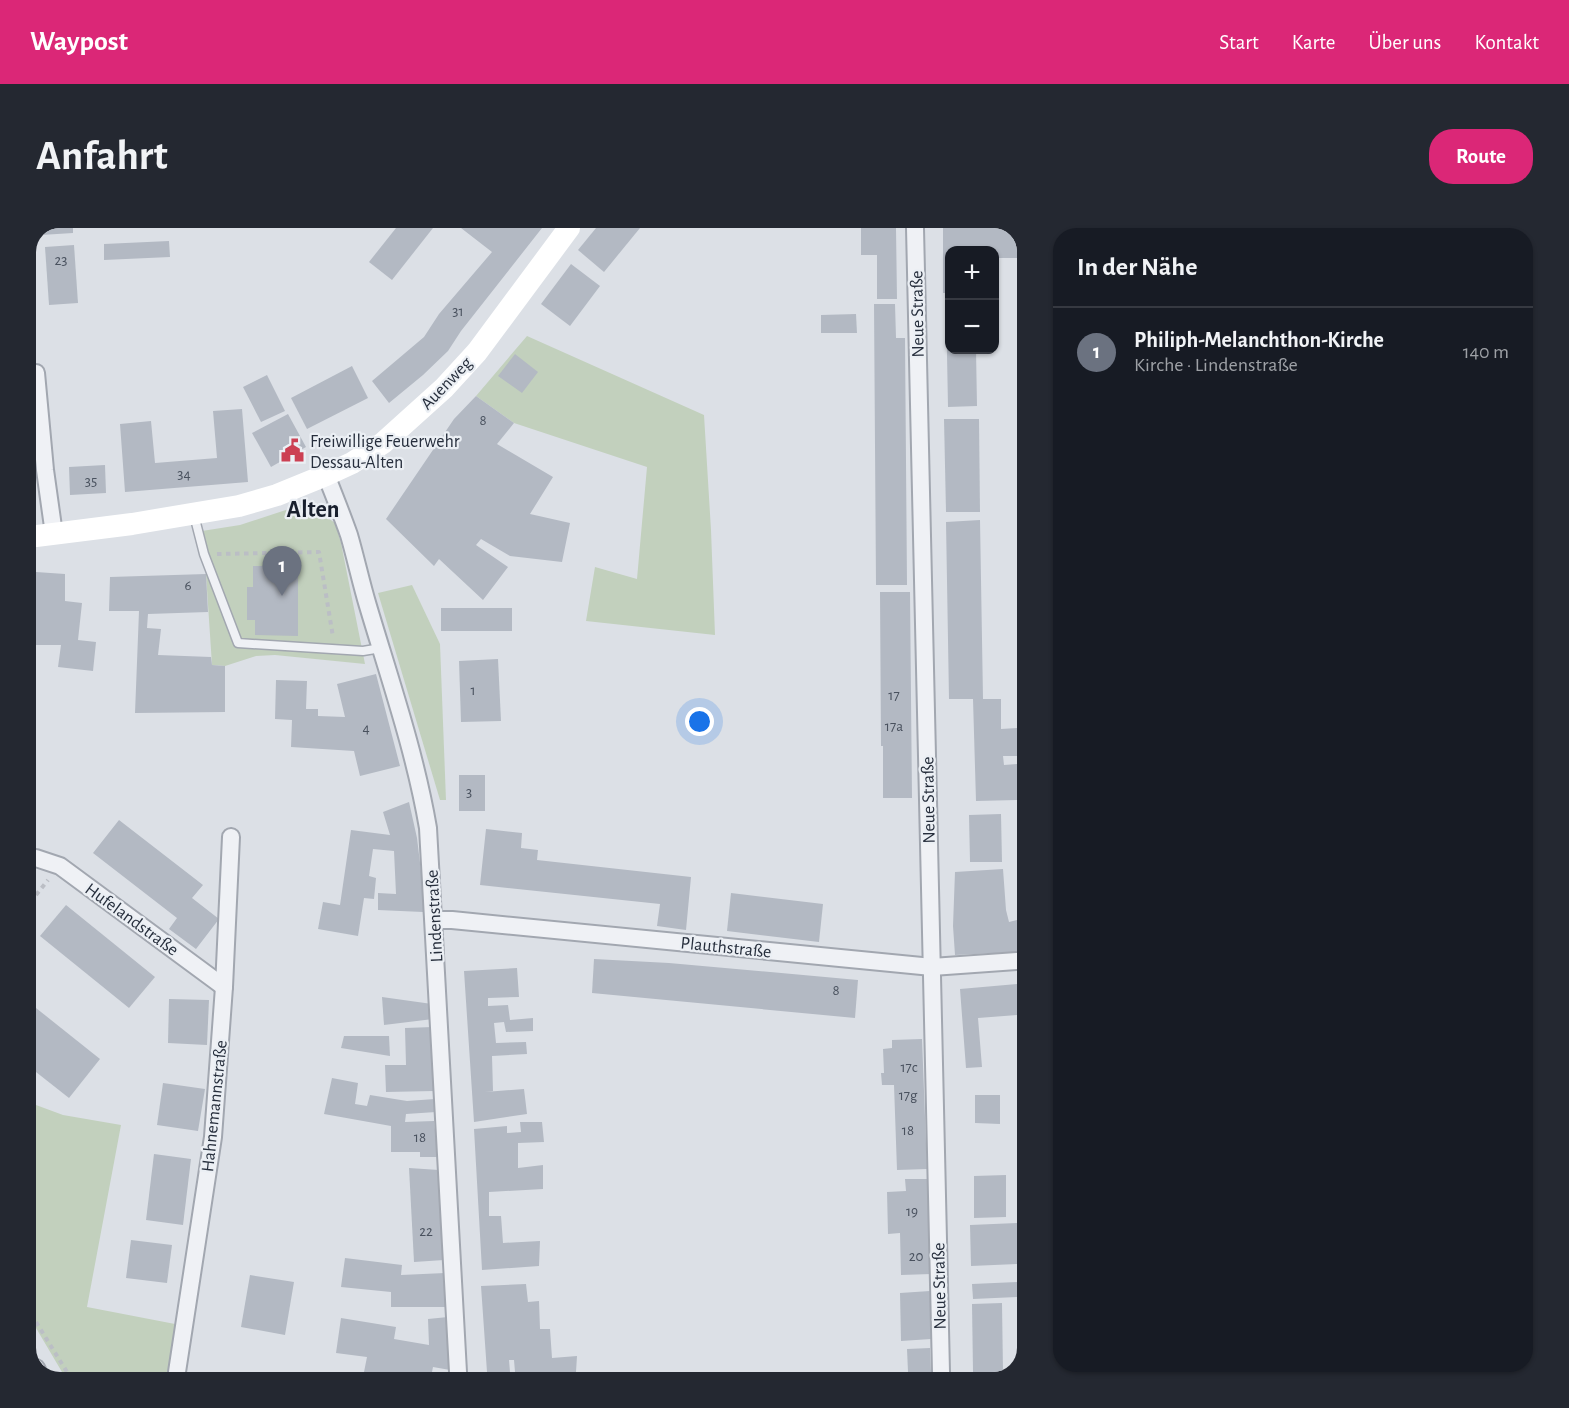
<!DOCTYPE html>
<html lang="de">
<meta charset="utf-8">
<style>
:root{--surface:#171b24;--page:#242831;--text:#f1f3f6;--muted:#9ea1a6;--line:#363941;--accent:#db2777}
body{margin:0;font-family:"Alegreya Sans",sans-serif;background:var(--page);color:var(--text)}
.controls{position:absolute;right:18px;top:18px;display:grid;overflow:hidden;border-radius:12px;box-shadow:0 2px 4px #0004}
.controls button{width:54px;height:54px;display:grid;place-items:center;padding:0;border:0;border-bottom:2px solid var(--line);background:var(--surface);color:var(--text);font:30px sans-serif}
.you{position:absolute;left:664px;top:494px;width:21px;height:21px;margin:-15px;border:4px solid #fff;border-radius:50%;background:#1a73e8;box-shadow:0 0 0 9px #1a73e833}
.badge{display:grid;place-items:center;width:39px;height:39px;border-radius:50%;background:var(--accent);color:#fff;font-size:20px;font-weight:700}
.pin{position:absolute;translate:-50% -50px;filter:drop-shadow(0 2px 3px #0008)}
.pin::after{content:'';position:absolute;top:32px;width:21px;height:18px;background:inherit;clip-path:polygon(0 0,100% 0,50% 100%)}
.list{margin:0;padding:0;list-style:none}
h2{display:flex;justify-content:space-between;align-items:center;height:78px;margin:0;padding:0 24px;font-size:26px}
h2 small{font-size:20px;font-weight:400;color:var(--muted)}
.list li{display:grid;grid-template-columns:39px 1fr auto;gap:18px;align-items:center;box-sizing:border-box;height:90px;padding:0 24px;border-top:2px solid var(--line)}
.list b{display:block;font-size:22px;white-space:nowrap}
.list p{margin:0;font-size:20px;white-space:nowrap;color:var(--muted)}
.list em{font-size:20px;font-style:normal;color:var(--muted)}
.map{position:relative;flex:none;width:981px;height:1144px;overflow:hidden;border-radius:24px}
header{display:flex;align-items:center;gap:36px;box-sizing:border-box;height:84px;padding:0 30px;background:var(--accent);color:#fff}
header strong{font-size:28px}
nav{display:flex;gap:33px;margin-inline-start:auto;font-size:21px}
.intro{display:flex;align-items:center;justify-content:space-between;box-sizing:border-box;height:144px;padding:0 36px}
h1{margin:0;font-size:42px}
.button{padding:15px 27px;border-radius:24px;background:var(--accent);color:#fff;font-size:21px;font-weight:700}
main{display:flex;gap:36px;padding:0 36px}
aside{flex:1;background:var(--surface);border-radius:24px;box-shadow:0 2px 4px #0004}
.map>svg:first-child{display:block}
</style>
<header>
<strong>Waypost</strong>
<nav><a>Start</a><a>Karte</a><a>Über uns</a><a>Kontakt</a></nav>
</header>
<div class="intro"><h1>Anfahrt</h1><a class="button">Route</a></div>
<main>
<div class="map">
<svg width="981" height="1144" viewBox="0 0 981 1144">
<rect width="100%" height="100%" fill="#dce0e6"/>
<g fill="#c2d0bd">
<polygon points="491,108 668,187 675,302 679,407 550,393 559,339 601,351 611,239 478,195 440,168"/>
<polygon points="265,277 284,284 299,295 305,315 329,436 239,427 220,428 189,438 176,437 169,331 166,303 204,297"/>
<polygon points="376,357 404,416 410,572 404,572 342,365"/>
<polygon points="0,877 27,887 85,897 51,1079 139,1096 132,1144 26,1144 0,1100"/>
</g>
<g fill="#b3b9c3">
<polygon points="5,0 37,0 37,5 5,7"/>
<polygon points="360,0 397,0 356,52 333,34"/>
<polygon points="425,0 506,0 425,103 412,123 387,147 353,175 336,153 388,109 403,86 456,24"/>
<polygon points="560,0 604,0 568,44 542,22"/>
<polygon points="825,0 860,0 861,71 841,71 841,27 825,27"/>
<polygon points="907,0 981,0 981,30 958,30 958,22 914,22 914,65 907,65"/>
<polygon points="133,13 134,29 68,32 68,16"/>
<polygon points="38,17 42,75 13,77 9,19"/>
<polygon points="535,36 564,58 534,98 505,76"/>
<polygon points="910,74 914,74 914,122 940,122 941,178 912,179"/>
<polygon points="838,76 859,76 860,110 869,110 871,357 840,357"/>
<polygon points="820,86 821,105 785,105 785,87"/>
<polygon points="479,126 502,144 486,165 462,148"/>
<polygon points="316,138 332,170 271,201 255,170"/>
<polygon points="231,147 249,183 225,194 207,159"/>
<polygon points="440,168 478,195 461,216 517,249 494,286 534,295 526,334 474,328 445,311 440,317 472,339 447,372 403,331 398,338 350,291 418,191"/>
<polygon points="206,181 212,254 89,264 84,196 115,193 119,235 181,230 177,183"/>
<polygon points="252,186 270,219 235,239 216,205"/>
<polygon points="908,191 943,191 944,284 910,284"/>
<polygon points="69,237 70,265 34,267 33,239"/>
<polygon points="944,292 947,471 965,471 965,501 981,500 981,528 967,528 968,537 981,536 981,572 940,573 937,471 913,471 910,294"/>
<polygon points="217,338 262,338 262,408 219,407 219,392 211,392 211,359 217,359"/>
<polygon points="0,344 29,346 29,373 46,375 42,412 60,414 57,443 22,439 25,417 0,417"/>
<polygon points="170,346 172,384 112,386 111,400 125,401 122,427 175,429 176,437 189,438 189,484 99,485 103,383 73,383 74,349"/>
<polygon points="844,364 874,364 876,570 847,570 847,518 845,518"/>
<rect x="405" y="380" width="71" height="23"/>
<polygon points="462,431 465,493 425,494 423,433"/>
<polygon points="340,446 364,538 324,548 318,523 255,519 256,492 239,491 240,452 271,453 270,481 282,481 282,488 309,489 301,456"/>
<rect x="423" y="547" width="26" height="36"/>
<polygon points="373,574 381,610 387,660 387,684 342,682 342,665 360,666 358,623 337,621 333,648 340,650 338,671 328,670 322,708 282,701 287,674 304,677 315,602 354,607 347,584"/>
<polygon points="965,586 966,634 934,634 933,587"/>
<polygon points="83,592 167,657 156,670 183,691 160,721 133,701 141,690 57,625"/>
<polygon points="450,601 486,605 485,620 502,622 501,632 655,649 650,702 621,698 624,676 444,657"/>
<polygon points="967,641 970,682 973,694 981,692 981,724 919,727 917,698 919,644"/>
<polygon points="695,665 787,676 783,714 691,703"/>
<polygon points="30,677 119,749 93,780 4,708"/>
<polygon points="558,731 633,735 822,752 819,790 556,765"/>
<polygon points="481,740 483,769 452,770 452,778 472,777 474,792 497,790 497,803 470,804 468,794 458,795 460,815 490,814 491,826 456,828 457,863 449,864 488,861 491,886 438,894 428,743"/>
<polygon points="981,756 981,787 942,790 946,839 930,840 924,761"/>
<polygon points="346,769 396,776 397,791 348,797"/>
<polygon points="133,771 173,772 171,817 132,815"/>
<polygon points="0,780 64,831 33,870 0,844"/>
<polygon points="397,799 398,863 350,864 349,837 370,837 369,800"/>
<polygon points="308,808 353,808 354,828 305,820"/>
<polygon points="886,811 891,941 861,942 858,857 846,857 845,845 848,845 847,821 856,820 856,812"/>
<polygon points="296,850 322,855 319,876 331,878 334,867 371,873 399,871 400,884 370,886 369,894 398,893 402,929 384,929 384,924 355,924 355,898 288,886"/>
<polygon points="127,855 169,861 162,903 121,897"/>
<polygon points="939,867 964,867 964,896 939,895"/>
<polygon points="484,894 506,894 508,914 482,915 482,940 507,937 507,961 453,964 453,988 465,988 467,1015 504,1013 503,1038 446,1042 438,901 471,898 471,905 485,904"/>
<polygon points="118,926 155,931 147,997 110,992"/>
<polygon points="373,940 403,942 408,1032 378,1034"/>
<polygon points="970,947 970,989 938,990 938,948"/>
<polygon points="869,951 893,951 895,1046 865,1047 864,1005 852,1006 851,964 870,963"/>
<polygon points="981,995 981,1036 935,1038 934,997"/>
<polygon points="95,1012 136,1017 131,1055 90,1050"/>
<polygon points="309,1030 366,1037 365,1047 409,1045 411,1079 355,1079 355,1064 305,1059"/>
<polygon points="214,1047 258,1054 249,1107 205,1099"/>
<polygon points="981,1054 981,1069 937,1071 936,1056"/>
<polygon points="490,1056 492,1074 503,1073 504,1101 514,1101 516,1130 541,1128 540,1144 479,1144 478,1132 473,1132 474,1144 451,1144 445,1058"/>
<polygon points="894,1063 895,1111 865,1113 864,1065"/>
<polygon points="966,1075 967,1144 937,1144 936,1076"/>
<polygon points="412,1089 414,1142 397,1139 396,1144 328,1144 331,1129 300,1125 305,1090 360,1099 358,1111 393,1117 392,1091"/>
<polygon points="894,1120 895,1144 872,1144 871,1121"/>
</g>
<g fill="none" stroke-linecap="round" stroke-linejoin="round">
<defs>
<polyline id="service" points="158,287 168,326 202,415 327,423 345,420"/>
<g id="minor">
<polyline points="879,0 905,1144"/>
<polyline points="0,145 9,242 18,306"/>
<path d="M290,247C298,267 306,287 313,307C320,331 325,355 332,378C354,452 379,524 392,600L422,1144"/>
<polyline points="0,630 24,638 188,759"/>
<polyline points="398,692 416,692 896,739 981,733"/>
<polyline points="0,1140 2,1144"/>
<polyline points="141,1144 177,909 188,759 195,609"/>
</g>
</defs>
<use href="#service" stroke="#a2a7b0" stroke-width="11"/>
<use href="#minor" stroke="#a2a7b0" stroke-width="20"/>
<g stroke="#bbbec5" stroke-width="4" stroke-dasharray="4.5 4.5" stroke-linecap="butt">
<polyline points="181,326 283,324 297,409"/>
<polyline points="0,667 12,652"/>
<polyline points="0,1094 31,1144"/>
</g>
<use href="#service" stroke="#eff1f5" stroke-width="8"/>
<use href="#minor" stroke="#eff1f5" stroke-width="16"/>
<polyline stroke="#fff" stroke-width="22" points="0,308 96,296 203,278 241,267 290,247 316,235 347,215 408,160 441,124 533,0"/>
</g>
<defs>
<symbol id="civic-bare" viewBox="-9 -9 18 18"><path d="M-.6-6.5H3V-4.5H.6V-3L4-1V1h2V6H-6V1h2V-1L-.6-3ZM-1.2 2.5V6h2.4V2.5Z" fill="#cc4053" stroke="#ebeff4" stroke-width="2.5" paint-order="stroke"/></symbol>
</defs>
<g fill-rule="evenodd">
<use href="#civic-bare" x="240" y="206" width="33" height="33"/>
</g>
<g text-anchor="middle" stroke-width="4.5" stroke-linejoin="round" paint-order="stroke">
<g font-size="15" fill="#49515e">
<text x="25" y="37">23</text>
<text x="422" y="88">31</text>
<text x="447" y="197">8</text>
<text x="148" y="251">34</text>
<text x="55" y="258">35</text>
<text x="152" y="362">6</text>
<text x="437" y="467">1</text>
<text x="858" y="472">17</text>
<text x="858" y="503">17a</text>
<text x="330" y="505">4</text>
<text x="433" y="569">3</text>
<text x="800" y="767">8</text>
<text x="873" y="844">17c</text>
<text x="872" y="872">17g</text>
<text x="872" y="907">18</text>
<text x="384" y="914">18</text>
<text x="876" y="988">19</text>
<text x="390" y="1008">22</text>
<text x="880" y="1033">20</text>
</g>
<g font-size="18" fill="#262e3c" stroke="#ebeff4">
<text transform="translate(881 86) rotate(-91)" y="6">Neue Straße</text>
<text transform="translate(410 155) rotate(-46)" y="6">Auenweg</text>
<text transform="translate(892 572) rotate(-91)" y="6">Neue Straße</text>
<text transform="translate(398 688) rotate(-93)" y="6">Lindenstraße</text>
<text transform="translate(96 691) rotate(36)" y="6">Hufelandstraße</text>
<text transform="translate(690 719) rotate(6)" y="6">Plauthstraße</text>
<text transform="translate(178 878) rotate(-84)" y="6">Hahnemannstraße</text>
<text transform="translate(903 1058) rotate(-91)" y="6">Neue Straße</text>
</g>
<g font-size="18" fill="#262e3c" stroke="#ebeff4" text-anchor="start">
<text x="274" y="219">Freiwillige Feuerwehr<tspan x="274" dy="21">Dessau-Alten</tspan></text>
</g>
<g font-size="24" font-weight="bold" fill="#181f2d" stroke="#ebeff4">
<text x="277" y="289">Alten</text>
</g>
</g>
</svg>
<div class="controls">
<button>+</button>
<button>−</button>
</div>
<div class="you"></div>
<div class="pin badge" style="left:246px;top:368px;background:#6b7280">1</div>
</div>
<aside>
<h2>In der Nähe<small></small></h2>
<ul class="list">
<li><span class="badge" style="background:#6b7280">1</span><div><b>Philiph-Melanchthon-Kirche</b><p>Kirche · Lindenstraße</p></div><em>140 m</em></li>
</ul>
</aside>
</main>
